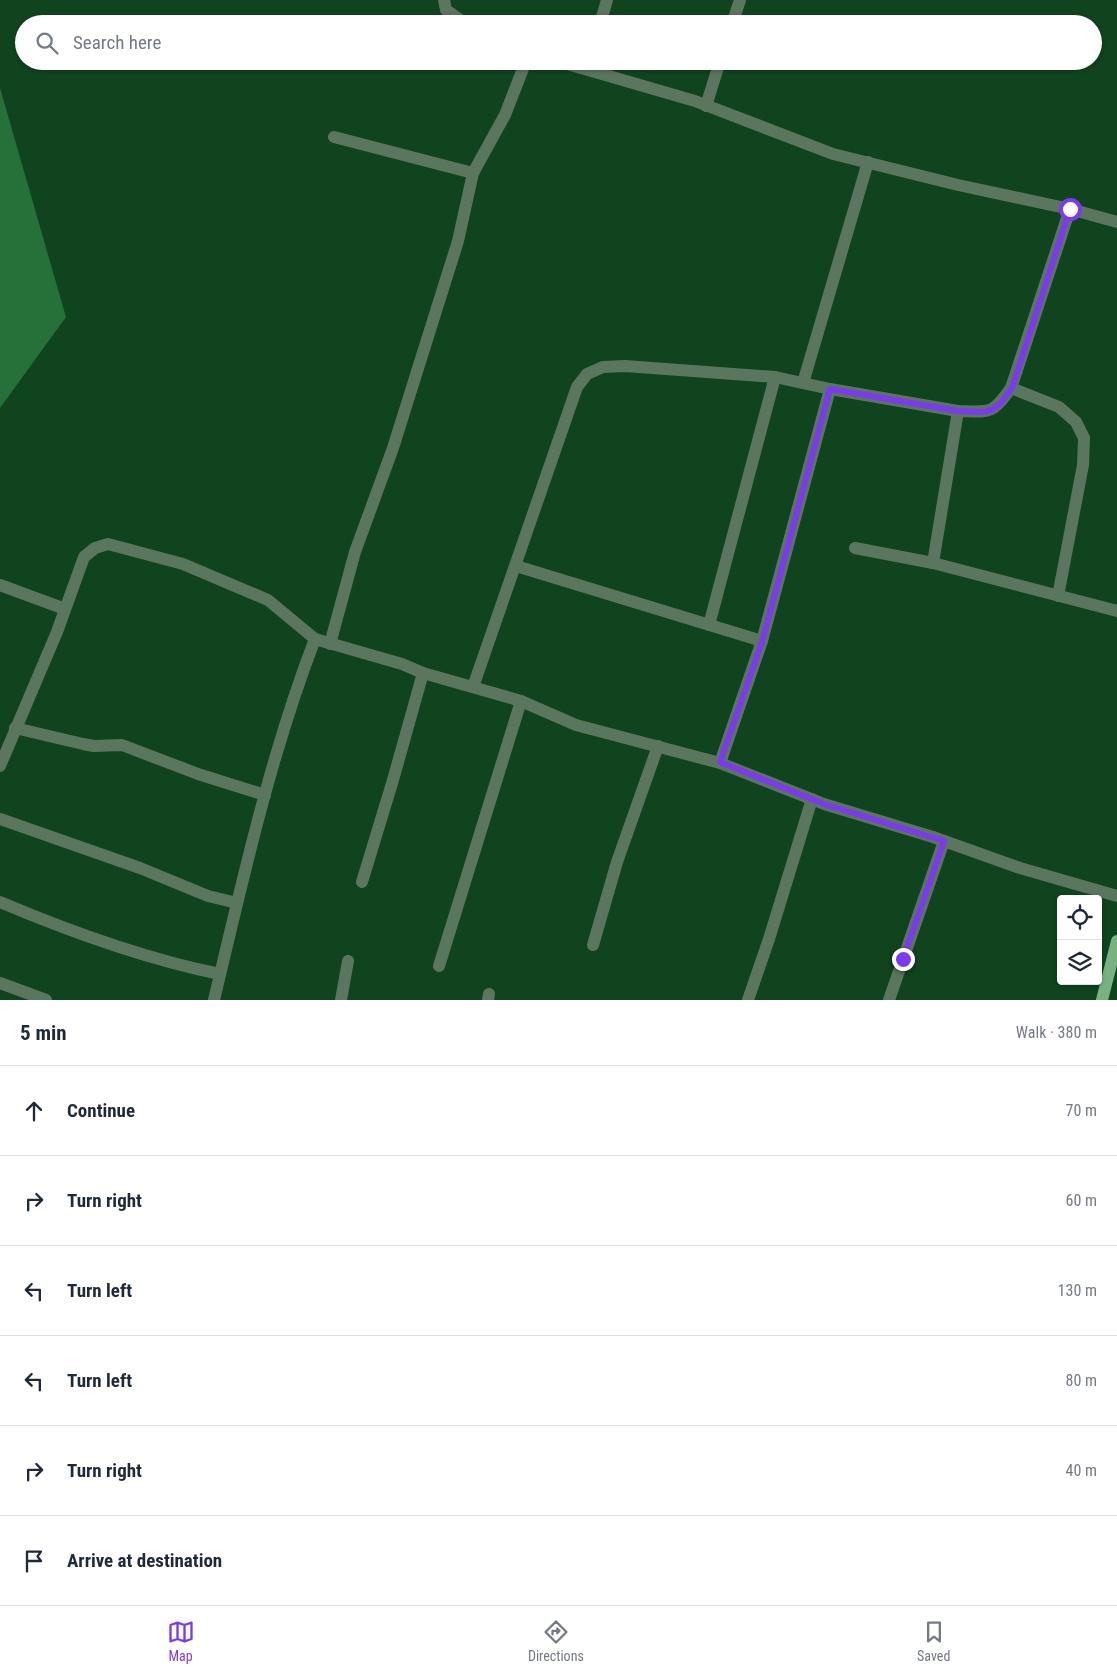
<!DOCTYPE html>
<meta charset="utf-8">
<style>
:root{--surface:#fff;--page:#f6f6f7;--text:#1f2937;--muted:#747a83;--line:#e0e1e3;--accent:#7c3aed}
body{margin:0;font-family:"Roboto Condensed",sans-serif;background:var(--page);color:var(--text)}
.controls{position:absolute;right:15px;bottom:15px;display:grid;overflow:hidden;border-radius:5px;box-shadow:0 1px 4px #0004}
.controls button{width:45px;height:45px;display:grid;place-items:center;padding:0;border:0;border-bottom:1px solid var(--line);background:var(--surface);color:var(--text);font:25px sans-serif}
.stop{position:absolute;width:15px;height:15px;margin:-11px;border:4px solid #7c3aed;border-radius:50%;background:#fff}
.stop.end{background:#7c3aed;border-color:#fff;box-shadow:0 1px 5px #0008}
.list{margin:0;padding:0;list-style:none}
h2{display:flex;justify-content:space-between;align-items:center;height:65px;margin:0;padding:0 20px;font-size:21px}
h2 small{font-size:16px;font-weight:400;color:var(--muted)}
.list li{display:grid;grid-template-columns:32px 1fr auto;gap:15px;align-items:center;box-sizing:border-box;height:90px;padding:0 20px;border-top:1px solid var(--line)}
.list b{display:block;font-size:19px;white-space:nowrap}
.list em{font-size:16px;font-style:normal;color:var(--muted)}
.icon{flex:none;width:28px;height:28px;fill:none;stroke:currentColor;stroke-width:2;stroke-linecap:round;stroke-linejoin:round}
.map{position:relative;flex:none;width:1117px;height:1000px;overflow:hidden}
.search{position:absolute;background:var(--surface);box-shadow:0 1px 4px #0004;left:15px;right:15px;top:15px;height:55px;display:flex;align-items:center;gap:12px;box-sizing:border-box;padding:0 18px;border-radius:28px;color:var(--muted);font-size:19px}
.sheet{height:605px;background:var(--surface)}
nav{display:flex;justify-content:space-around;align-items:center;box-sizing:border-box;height:70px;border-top:1px solid var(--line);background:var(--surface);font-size:14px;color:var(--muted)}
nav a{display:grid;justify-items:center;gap:2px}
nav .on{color:var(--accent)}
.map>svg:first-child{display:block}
</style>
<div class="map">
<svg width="1117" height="1000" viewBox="0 0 1117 1000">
<rect width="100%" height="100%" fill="#0f441e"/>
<polygon fill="#26703a" points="0,88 66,317 0,408"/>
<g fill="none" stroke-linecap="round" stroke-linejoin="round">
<g stroke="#5b765f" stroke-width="12">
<polyline points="444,0 446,10 466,24"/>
<polyline points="600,24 607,0"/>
<polyline points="732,24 740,0"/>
<polyline points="557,61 695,101 833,154 958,185 1070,209 1117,222"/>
<polyline points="706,106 720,61"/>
<polyline points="334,137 473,173 505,115 526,61"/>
<polyline points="803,383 868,162"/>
<polyline points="1011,388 1059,407 1076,422 1084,438 1083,465 1058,596"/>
<path d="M958,411C990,412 992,415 1011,388L1070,209"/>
<polyline points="855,548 933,563 1117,611"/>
<polyline points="516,566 762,641"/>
<polyline points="0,585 65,609"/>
<polyline points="709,625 775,377"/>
<polyline points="330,644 355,552 393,448 458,241 473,173"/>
<polyline points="473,687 577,387 587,374 603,367 625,366 775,377 830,389 958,411 933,563"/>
<polyline points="15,728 83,744 94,746 122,745 198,774 265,795"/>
<polyline points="720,763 762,641 830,389"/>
<polyline points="0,766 57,632 84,557 95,548 108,544 183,564 268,600 315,639"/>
<polyline points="0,819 140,868 208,896 237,903"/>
<polyline points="362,882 393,780 423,673"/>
<path d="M0,902C71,932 145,959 220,974"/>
<polyline points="593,945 617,862 658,746"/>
<polyline points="439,966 521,701"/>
<polyline points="0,983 46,1000"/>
<path d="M214,1000C243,879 270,756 315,639L402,664L423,673L521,701L576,725L720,763L824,804L933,837L1020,868L1117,896"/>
<polyline points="341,1000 348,961"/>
<polyline points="488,1000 489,994"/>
<polyline points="748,1000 769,939 812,799"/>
<polyline points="889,1000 944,841"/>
</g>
<polyline stroke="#79b183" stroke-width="12" points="1102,1000 1117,941"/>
</g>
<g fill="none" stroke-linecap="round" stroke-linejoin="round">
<polyline stroke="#7c3aed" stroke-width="6" points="903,959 944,841 824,804 720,762 762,642 830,389 958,411 982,412 992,410 1000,404 1012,388 1070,209"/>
</g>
</svg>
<div class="controls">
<button><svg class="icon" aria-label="locate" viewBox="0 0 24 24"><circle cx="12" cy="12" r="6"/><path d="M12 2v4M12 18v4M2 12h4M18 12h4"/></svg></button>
<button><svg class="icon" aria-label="layers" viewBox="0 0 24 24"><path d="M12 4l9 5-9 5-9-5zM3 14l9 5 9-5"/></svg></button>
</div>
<div class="stop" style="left:1070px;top:209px"></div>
<div class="stop end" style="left:903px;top:959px"></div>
<div class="search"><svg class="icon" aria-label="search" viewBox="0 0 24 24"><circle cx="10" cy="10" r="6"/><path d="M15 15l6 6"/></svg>Search here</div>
</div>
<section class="sheet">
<h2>5 min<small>Walk · 380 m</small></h2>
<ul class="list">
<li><svg class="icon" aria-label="ahead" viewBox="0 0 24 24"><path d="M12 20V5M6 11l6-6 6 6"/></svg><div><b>Continue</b></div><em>70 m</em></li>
<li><svg class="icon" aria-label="right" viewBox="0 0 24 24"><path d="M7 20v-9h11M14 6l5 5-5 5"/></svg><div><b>Turn right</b></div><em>60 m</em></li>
<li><svg class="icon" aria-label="left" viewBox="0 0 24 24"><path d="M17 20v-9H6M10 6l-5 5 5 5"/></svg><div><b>Turn left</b></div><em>130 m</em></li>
<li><svg class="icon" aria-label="left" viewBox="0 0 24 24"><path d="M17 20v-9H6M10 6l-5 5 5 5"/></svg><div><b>Turn left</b></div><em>80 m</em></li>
<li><svg class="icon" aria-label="right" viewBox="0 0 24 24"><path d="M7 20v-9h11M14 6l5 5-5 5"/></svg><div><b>Turn right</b></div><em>40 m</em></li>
<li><svg class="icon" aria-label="arrive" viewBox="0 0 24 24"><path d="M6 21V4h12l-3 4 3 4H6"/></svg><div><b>Arrive at destination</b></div></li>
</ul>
</section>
<nav>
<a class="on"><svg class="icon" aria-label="map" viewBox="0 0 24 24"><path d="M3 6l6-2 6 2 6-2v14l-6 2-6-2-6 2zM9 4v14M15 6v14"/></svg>Map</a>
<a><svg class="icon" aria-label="directions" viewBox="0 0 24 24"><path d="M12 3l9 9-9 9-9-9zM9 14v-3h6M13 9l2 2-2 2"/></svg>Directions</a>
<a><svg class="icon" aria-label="saved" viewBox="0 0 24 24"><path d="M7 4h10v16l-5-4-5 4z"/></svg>Saved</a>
</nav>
